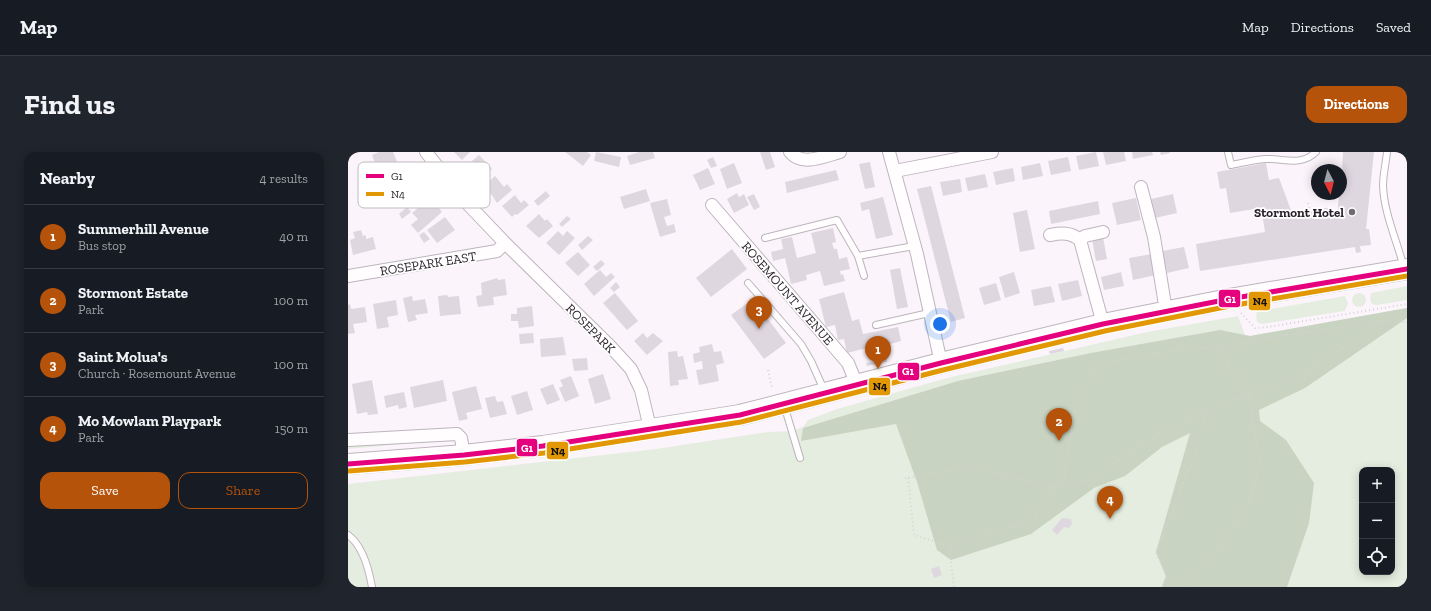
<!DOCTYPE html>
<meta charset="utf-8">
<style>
:root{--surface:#171b24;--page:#20242c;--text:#f1f3f6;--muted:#9ea1a6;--line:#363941;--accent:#b45309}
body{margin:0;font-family:"Zilla Slab",serif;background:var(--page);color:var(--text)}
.controls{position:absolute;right:12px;bottom:12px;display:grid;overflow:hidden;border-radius:8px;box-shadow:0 2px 10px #0003}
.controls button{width:36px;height:36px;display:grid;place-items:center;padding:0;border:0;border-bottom:1px solid var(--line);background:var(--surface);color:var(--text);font:20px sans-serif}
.compass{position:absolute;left:963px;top:12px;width:36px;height:36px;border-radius:50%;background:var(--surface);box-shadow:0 2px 10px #0003;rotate:173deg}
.you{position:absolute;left:592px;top:172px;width:14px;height:14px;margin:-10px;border:3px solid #fff;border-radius:50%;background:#1a73e8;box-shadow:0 0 0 6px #1a73e833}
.badge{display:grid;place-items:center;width:26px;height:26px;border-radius:50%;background:var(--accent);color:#fff;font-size:13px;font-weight:700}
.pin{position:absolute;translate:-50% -33px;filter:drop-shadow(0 1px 2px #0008)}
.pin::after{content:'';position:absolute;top:21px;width:14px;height:12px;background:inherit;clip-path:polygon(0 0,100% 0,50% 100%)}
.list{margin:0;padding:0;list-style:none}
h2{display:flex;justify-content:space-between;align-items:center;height:52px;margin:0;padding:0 16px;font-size:17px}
h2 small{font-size:13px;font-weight:400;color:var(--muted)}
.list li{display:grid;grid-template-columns:26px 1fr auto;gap:12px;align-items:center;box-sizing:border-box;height:64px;padding:0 16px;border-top:1px solid var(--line)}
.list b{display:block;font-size:15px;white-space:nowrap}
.list p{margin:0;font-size:13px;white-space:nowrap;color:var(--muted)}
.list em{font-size:13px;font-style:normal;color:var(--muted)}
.actions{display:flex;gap:8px;padding:12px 16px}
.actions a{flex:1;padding:9px 0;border:1px solid var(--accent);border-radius:12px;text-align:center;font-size:14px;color:var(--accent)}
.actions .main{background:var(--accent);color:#fff}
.icon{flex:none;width:22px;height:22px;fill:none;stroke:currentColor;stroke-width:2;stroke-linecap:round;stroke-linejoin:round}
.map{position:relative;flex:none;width:1059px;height:435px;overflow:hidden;border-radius:12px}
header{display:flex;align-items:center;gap:24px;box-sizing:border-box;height:56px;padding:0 20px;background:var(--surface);border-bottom:1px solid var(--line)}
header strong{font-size:19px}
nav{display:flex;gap:22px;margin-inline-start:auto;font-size:14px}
.intro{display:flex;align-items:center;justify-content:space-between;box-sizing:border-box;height:96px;padding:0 24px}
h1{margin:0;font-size:28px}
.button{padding:10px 18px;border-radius:12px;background:var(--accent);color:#fff;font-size:14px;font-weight:700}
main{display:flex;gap:24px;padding:0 24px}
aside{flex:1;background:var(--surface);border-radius:12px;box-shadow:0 2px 10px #0003}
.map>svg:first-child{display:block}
</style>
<header>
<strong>Map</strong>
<nav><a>Map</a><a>Directions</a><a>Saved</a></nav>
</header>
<div class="intro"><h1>Find us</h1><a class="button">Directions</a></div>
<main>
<aside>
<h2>Nearby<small>4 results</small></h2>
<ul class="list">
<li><span class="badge">1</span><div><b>Summerhill Avenue</b><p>Bus stop</p></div><em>40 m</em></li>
<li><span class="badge">2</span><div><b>Stormont Estate</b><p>Park</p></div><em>100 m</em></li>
<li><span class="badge">3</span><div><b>Saint Molua's</b><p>Church · Rosemount Avenue</p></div><em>100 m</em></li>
<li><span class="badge">4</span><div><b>Mo Mowlam Playpark</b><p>Park</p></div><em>150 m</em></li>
</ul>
<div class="actions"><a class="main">Save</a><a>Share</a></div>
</aside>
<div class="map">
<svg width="1059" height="435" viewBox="0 0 1059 435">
<rect width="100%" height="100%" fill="#fcf4fb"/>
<g fill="#e5ede0" fill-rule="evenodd">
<polygon points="1059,134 1059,148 1029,153 1024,152 1022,147 1023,141"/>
<circle cx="1011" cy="148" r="7"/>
<polygon points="997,144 1000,151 997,159 914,172 909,170 908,161 912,159"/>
<path d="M1059,156V435H0V332L308,297L420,280L444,279L455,275L460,268L489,257L599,226L799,180L890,164L897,183L902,184ZM1014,318H1044V420H1014Z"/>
<polygon points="100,288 0,297 0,293"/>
</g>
<polygon fill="#c8d3c1" points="1059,156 1059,166 957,236 911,258 912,269 938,288 966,331 961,371 939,435 814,435 818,424 808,400 842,281 814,295 777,324 746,336 683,382 603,408 589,398 569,330 548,272 453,289 455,276 610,229 743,201 872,178 902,184"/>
<g fill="#ded7e0">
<polygon points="31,0 45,0 52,17 42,22 38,12 29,16 24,3"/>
<polygon points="106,0 122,0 114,8"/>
<polygon points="217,0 239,0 243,3 235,14"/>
<polygon points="248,0 273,5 271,15 246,9"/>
<polygon points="291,0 305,0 307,6 282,13 279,4"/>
<polygon points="412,0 422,0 427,15 418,18"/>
<polygon points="748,0 751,14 731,18 728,4"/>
<polygon points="755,0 776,0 778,9 758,13"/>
<polygon points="784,0 804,0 805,3 785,7"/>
<polygon points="812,0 822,0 822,1 813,3"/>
<polygon points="995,0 1026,0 1018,77 1021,77 1023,93 1012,94 1013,100 1008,101 1007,95 852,119 848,92 917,80 913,56 882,61 878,36 872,37 869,20 918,11 921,28 931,26 944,61 945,62 977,56 985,57 989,65 991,42 993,42"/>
<polygon points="131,3 144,17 131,28 118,14"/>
<polygon points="365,5 369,14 363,16 359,8"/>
<polygon points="720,5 723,19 703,23 700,9"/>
<polygon points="522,10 527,35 517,37 511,12"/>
<polygon points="386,11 394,31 379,37 372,17"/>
<polygon points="692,11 695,24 675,28 673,15"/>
<polygon points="360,16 367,32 352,38 345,23"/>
<polygon points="665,16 667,29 648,33 645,20"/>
<polygon points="488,18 491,28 439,41 437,30"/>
<polygon points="637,22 640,35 620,39 617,26"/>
<polygon points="147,24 156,35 159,32 164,38 149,51 137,33"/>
<polygon points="612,27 614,40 595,44 592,30"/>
<polygon points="583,34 617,166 603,170 569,37"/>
<polygon points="298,37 302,49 276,57 272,45"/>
<polygon points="198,39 202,44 190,54 186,49"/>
<polygon points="389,41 391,45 396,42 401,53 386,61 379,47"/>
<polygon points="406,42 412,55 406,58 399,45"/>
<polygon points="825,42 829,61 807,66 803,47"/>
<polygon points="167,43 173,51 176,48 181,53 169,63 167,62 164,65 154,54"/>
<polygon points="535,45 545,83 528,87 521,57 514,59 512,51"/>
<polygon points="788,46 793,68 769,73 764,51"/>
<polygon points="319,47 323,63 316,65 319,74 326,72 328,80 312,85 302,51"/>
<polygon points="80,48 85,54 88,52 94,60 70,81 63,73 70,67 64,61"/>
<polygon points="750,49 752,62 703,72 701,59"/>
<polygon points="59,55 63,60 54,67 51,62"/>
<polygon points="679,58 687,97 672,100 665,61"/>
<polygon points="191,62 197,69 199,67 205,74 191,86 178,74"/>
<polygon points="219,64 223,67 214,75 211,72"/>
<polygon points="97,65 107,78 89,91 79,78"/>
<polygon points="485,76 488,90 484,91 486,97 489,97 491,107 499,105 502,117 492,119 493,123 495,122 497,129 476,134 472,119 458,123 459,128 443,132 437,106 425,109 423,100 435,97 433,87 444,85 449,106 468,101 463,81"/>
<polygon points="13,78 15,84 18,83 18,87 25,85 28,97 5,103 2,88 7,86 5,80"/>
<polygon points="210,79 215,84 219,79 227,86 211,103 198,91"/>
<polygon points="76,80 82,87 76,91 71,83"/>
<polygon points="240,84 245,88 234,98 230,93"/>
<polygon points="755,85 759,107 748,109 744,87"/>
<polygon points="836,95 841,116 819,121 814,99"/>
<polygon points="384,97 399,117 363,145 348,126"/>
<polygon points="230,100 242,113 230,124 217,111"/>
<polygon points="804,102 808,123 785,128 781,106"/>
<polygon points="253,108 257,112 249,119 245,115"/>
<polygon points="552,116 560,155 549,157 542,118"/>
<polygon points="252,118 258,125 263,121 267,125 246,144 236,132"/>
<polygon points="666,120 672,141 657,146 651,125"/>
<polygon points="773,120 776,134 756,138 753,125"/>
<polygon points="149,126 150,128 157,127 159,143 145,145 146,153 130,155 128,144 134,143 133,131"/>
<polygon points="730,128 734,144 714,149 710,132"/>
<polygon points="268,130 272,135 266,140 262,136"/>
<polygon points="648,131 653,148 636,153 631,136"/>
<polygon points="703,134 707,150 686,154 683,138"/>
<polygon points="496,140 504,169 511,167 515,182 550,175 553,189 536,194 535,192 499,201 496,187 490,188 487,173 478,175 471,147"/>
<polygon points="267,141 290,169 279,178 255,151"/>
<polygon points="99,143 100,145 111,144 113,162 92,164 90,144"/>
<polygon points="64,144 65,149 77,147 80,161 67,163 69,168 60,170 55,146"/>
<polygon points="405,147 438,191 416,207 383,163"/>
<polygon points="48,148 50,163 39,165 41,175 29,177 25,152"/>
<polygon points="2,152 3,157 17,155 19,170 5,172 7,181 0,182 0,153"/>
<polygon points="184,154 186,174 171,176 170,169 163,169 163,162 169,162 169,156"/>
<polygon points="185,181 186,191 172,192 171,182"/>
<polygon points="295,181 299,186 305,181 315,189 299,203 286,189"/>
<polygon points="215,185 218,203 193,205 192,187"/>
<polygon points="364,192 366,200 373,199 376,211 368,213 371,229 351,233 348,218 355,217 354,209 346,211 345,202 352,200 351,195"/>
<polygon points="715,196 716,199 702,202 701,199"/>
<polygon points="329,199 330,205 335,204 340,227 330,228 331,233 322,234 320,200"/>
<polygon points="239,206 240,218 226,219 224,207"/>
<polygon points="539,207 539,210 519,214 518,211"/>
<polygon points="255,222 263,247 247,252 240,227"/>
<polygon points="223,224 231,244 217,250 211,236 215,234 212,228"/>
<polygon points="24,228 30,262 20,263 19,260 9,262 4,232"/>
<polygon points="95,228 99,249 66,256 62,235"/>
<polygon points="205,232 212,248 199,253 192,237"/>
<polygon points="128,234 134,257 118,261 120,267 111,269 104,240"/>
<polygon points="179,239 185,258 169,263 163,244"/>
<polygon points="56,240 59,255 51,257 50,253 38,256 36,244"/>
<polygon points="147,244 149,250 155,249 159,262 142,266 137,246"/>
<polygon points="714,366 723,367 724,372 721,376 716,375 709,383 704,378"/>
<polygon points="591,414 594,423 586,426 583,417"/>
</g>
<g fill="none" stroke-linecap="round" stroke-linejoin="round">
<defs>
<g id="service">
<path d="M880,0L883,13C894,11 905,8 917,7C935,6 953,15 968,0"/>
<path d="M1039,0C1038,11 1035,22 1035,34C1036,61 1049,89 1056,116"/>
<polyline points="417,86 489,68 510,104 516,124"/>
<polyline points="510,104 566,94"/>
<polyline points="400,131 453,192 463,209 476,238"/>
<polyline points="528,173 581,161"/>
<polyline points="436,253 452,306"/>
<path d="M0,383C14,393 21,418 24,435"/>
</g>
<g id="minor">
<polyline points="78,0 115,47 157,91 262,194 283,217 293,238 302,276"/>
<path d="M442,0C454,15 477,4 492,0"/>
<polyline points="541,0 569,102 593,211"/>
<polyline points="547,19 644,0"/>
<polyline points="793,35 806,85 818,159"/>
<polyline points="364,53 500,211 509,233"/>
<path d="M702,83C713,81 723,80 732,88L755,172"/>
<polyline points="732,88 737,84 755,80"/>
<polyline points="0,124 149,99 157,91"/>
<polyline points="0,288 109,282 113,286 116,303"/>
</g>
<polyline id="trunk" points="0,312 116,303 195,294 392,263 593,211 755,172 881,147 1059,117"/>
</defs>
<use href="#service" stroke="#bdb5bd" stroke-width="8"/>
<use href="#minor" stroke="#bdb5bd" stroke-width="14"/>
<use href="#trunk" stroke="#bdb5bd" stroke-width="22"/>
<g stroke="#d5d3d5" stroke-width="2" stroke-dasharray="1 3" stroke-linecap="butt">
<polyline points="960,51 962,59"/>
<polyline points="893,161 907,176 920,175 1059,152"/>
<polyline points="420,218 424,236"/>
<polyline points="557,326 621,315 707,335 741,328 799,289 841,267 887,247 952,224 992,198 1029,170 1059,170"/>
<polyline points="560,326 566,383 601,394 686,367 707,335"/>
<polyline points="715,334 726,255 751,212 843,195 870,197 924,185 1028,170"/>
<polyline points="601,394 606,435"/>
<polyline points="814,435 818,425"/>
<polyline points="823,435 808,400 846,304 859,259"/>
<polyline points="836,435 863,405 898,359 912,313 900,242 870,197"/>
</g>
<use href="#service" stroke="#fffdfe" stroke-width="6"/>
<use href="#minor" stroke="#fffdfe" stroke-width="12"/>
<use href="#trunk" stroke="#fffdfe" stroke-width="20"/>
<defs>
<polyline id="bus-1" points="0,312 116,303 195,294 392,263 593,211 755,172 881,147 1059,117"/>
<polyline id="bus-2" points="1,319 117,310 196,301 393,270 595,218 757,179 882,154 1059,124"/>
</defs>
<use href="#bus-1" stroke="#fff" stroke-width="8"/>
<use href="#bus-2" stroke="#fff" stroke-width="8"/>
<use href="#bus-1" stroke="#e5007d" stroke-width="5"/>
<use href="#bus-2" stroke="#e29804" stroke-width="5"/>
</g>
<circle fill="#726a72" stroke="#fff" stroke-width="1.5" cx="1004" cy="60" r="4"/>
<g text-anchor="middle" stroke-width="3.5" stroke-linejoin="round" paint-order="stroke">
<g font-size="13" font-weight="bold" fill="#281f28" stroke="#fff" text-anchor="end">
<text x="996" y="65">Stormont Hotel</text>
</g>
<g font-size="13" fill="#281f28" stroke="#fff">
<text transform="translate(80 111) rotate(-9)" y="5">ROSEPARK EAST</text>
<text transform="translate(440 141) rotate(49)" y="5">ROSEMOUNT AVENUE</text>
<text transform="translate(243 176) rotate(45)" y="5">ROSEPARK</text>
</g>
</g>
<rect x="10" y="10" width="132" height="46" rx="6" fill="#fff" stroke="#bebcbe" stroke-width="1"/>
<rect x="18" y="22" width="18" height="4" fill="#e5007d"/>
<rect x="18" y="40" width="18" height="4" fill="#e29804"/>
<g font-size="11" fill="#281f28">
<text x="43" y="28">G1</text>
<text x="43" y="46">N4</text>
</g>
<g stroke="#fff" stroke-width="1.5">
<rect x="870" y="137" width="23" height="19" rx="4" fill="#e5007d"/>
<rect x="900" y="139" width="23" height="20" rx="4" fill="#e29804"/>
<rect x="549" y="210" width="23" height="19" rx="4" fill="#e5007d"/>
<rect x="520" y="225" width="23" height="19" rx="4" fill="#e29804"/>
<rect x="168" y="286" width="22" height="19" rx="4" fill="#e5007d"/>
<rect x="198" y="289" width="23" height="19" rx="4" fill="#e29804"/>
</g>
<g font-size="11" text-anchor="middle" font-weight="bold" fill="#fff">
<text x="882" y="151">G1</text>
<text x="560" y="223">G1</text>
<text x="179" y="300">G1</text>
</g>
<g font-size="11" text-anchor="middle" font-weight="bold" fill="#111">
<text x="912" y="153">N4</text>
<text x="532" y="238">N4</text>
<text x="210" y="303">N4</text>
</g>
</svg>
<div class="controls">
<button>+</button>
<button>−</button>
<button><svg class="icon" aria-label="locate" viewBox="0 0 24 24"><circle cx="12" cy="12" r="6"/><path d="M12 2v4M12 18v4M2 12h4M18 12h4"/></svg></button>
</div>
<svg class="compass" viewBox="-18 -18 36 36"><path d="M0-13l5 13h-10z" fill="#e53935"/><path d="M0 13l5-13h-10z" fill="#9ea1a6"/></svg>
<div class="you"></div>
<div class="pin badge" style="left:530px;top:217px">1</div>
<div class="pin badge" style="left:711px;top:289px">2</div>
<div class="pin badge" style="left:411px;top:177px">3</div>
<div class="pin badge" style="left:762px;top:367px">4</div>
</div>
</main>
